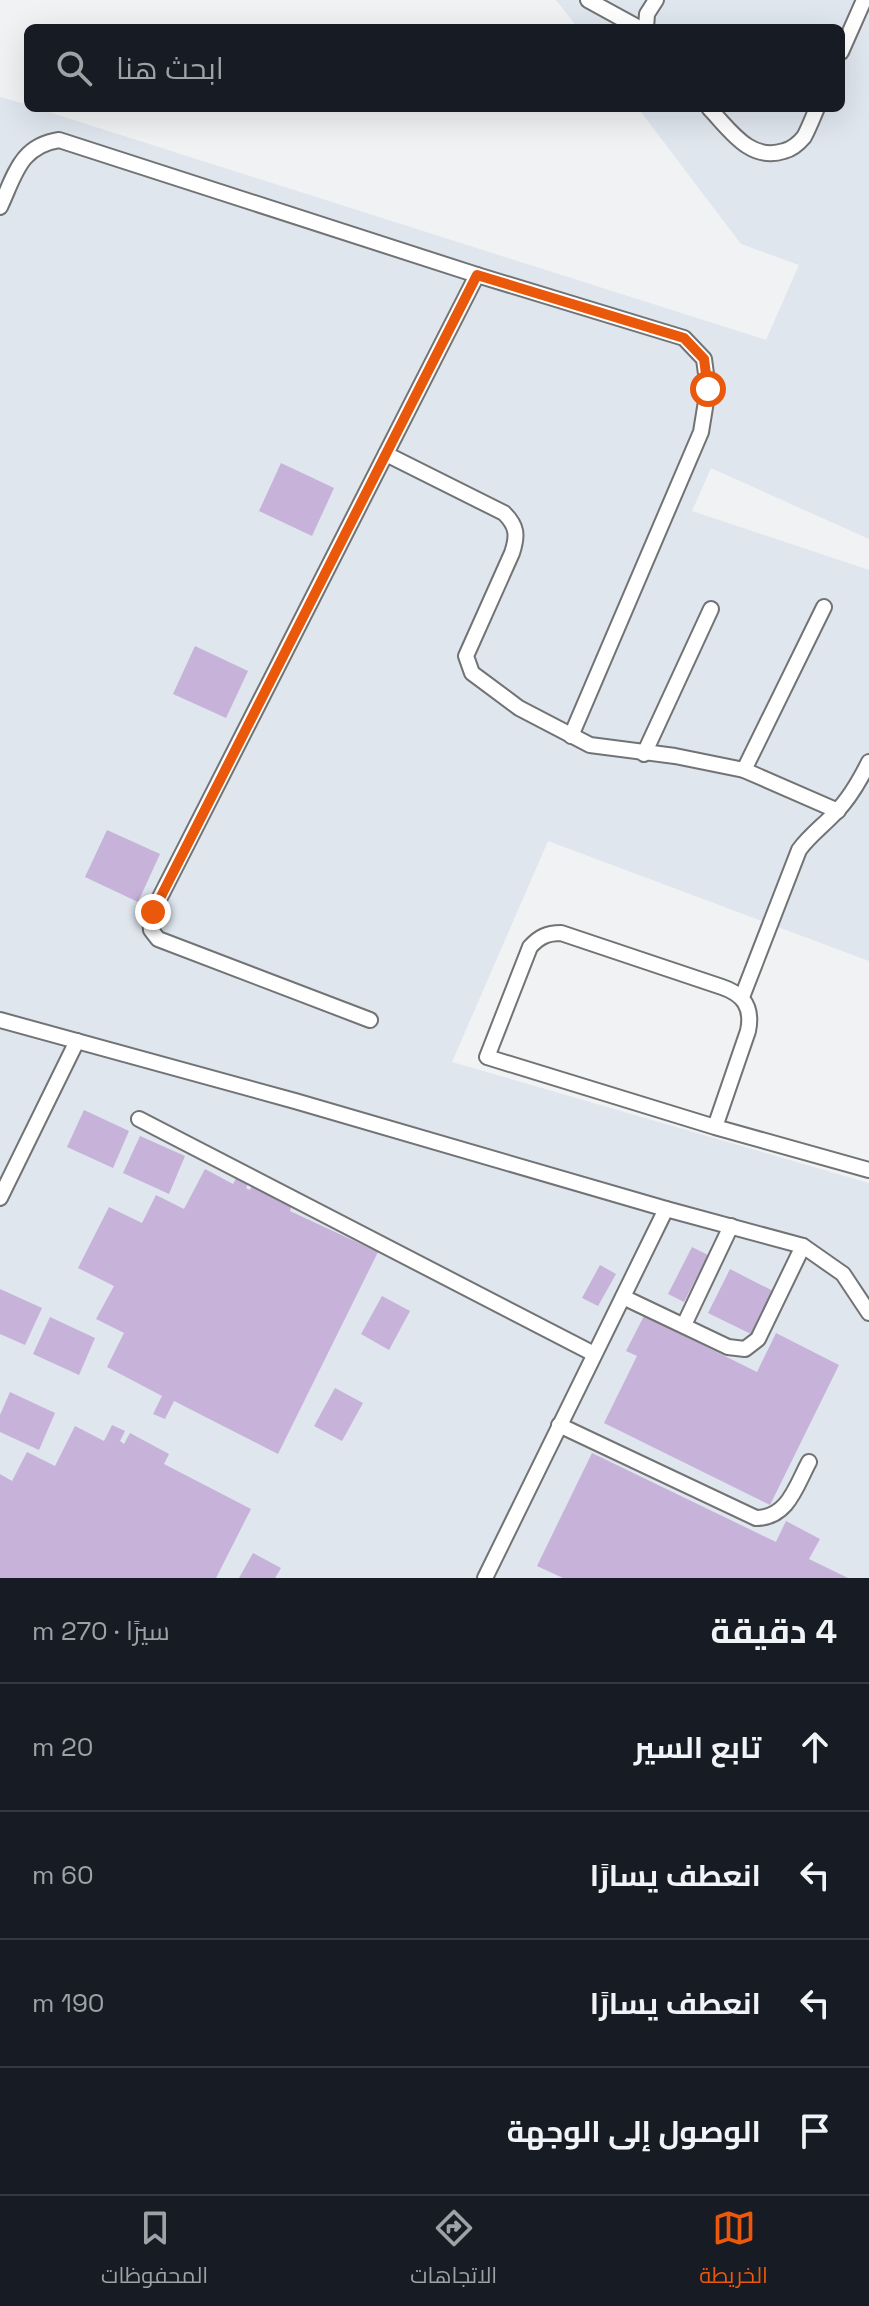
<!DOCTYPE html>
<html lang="ar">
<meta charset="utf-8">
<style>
:root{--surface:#171b24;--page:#242831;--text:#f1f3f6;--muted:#9ea1a6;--line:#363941;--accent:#ea580c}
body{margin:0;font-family:"Space Grotesk",Cairo,sans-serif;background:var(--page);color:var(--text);direction:rtl}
.stop{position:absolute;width:24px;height:24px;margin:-18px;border:6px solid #ea580c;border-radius:50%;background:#fff}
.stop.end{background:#ea580c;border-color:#fff;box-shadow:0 2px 8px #0008}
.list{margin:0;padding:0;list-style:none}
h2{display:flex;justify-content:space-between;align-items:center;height:104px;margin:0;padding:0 32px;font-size:34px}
h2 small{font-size:26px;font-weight:400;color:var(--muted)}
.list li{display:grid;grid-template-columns:52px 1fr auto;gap:24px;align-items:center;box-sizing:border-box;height:128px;padding:0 32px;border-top:2px solid var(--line)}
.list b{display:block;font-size:30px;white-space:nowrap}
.list em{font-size:26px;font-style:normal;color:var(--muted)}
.icon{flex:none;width:44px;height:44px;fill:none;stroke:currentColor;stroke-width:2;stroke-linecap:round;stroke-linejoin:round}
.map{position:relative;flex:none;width:869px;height:1578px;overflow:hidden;direction:ltr}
.search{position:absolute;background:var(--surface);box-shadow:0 8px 32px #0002;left:24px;right:24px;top:24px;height:88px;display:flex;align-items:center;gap:20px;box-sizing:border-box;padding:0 28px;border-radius:12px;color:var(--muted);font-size:30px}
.sheet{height:616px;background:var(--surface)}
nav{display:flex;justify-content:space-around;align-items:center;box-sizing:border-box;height:112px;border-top:2px solid var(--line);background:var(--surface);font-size:22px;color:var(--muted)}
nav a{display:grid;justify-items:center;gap:4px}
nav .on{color:var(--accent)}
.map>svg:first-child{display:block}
</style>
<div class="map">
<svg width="869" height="1578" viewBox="0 0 869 1578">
<rect width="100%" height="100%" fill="#f0f2f4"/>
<polygon fill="#dfe6ee" points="556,0 869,0 869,539 711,468 692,511 869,570 869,961 548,841 452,1062 869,1183 869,1578 0,1578 0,97 28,105 28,108 36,108 766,340 799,265 741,244 638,108 841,108 841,28 578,28"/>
<g fill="#c7b2da">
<polygon points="281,463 334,488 312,536 259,511"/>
<polygon points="195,646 248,671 226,718 173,694"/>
<polygon points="107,830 160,854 138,902 85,877"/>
<polygon points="84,1110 129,1131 113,1168 67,1147"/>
<polygon points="140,1136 185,1156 169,1194 123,1173"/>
<polygon points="205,1169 233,1184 238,1175 249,1181 246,1188 250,1190 253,1183 292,1204 290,1211 378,1252 278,1454 174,1401 165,1419 153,1414 162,1396 107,1367 124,1333 96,1319 114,1286 78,1268 109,1207 142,1223 156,1195 184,1209"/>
<polygon points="692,1247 708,1255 684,1302 668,1294"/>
<polygon points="600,1265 616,1274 598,1306 582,1298"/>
<polygon points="730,1269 773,1291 751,1334 708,1313"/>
<polygon points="0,1289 42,1308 25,1345 0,1334"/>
<polygon points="382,1296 410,1311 389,1350 361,1334"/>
<polygon points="644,1316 757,1372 776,1333 839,1365 770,1505 604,1423 637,1356 626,1351"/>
<polygon points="50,1317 95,1338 79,1375 33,1354"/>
<polygon points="335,1388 363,1403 342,1441 314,1426"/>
<polygon points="10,1392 55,1413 39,1450 0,1432 0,1415"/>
<polygon points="112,1425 125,1431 120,1441 124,1444 130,1433 169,1454 164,1464 251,1509 216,1578 0,1578 0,1474 12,1481 27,1452 55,1466 75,1426 104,1441"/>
<polygon points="592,1453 776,1542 786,1521 820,1539 809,1559 848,1578 563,1578 537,1566"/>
<polygon points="253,1553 281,1568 275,1578 239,1578"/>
</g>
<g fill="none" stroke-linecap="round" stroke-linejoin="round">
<defs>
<g id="lane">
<polyline points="588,0 639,28"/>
<polyline points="646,28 647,14 656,0"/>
<polyline points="841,52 864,0"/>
<path d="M709,108C730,130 750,162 784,151C792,149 799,143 804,137C809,128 813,117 817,108"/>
<path d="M0,207C15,175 20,146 59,140L477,275L684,338L704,359L708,389L701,432L571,736"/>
<path d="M386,454L504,513C517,526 518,535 512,553L466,656L472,673L519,708L590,745L675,756L744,770L838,811"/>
<polyline points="644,754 711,609"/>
<polyline points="744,770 824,607"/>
<path d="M742,997L799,850C810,835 823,826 836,812C850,798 860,780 869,762"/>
<polyline points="0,1020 295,1101 666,1209 803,1246 843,1274 869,1313"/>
<polyline points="370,1020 158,939 151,930 150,917 477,275"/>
<polyline points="139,1119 594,1354"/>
<path d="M715,1127L748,1031C753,1007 743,994 722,987L561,933C547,933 539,937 530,947L487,1057L715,1127L869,1170"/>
<polyline points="0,1198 77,1041"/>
<polyline points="623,1297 728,1347 745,1349 758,1339 803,1246"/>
<polyline points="684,1325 731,1226"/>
<path d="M559,1425L756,1518C788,1518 796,1486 809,1462"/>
<polyline points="485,1578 666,1209"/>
</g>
</defs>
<use href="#lane" stroke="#717374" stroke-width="18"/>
<use href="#lane" stroke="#fff" stroke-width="14"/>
</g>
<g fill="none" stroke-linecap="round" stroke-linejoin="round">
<polyline stroke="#ea580c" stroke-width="10" points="153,912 477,275 684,338 704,359 708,389"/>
</g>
</svg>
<div class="stop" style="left:708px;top:389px"></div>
<div class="stop end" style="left:153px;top:912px"></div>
<div class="search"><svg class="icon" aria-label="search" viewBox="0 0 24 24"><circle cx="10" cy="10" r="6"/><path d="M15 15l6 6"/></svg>ابحث هنا</div>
</div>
<section class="sheet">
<h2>4 دقيقة<small>سيرًا · 270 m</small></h2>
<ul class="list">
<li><svg class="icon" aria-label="ahead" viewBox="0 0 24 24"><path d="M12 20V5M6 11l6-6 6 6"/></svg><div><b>تابع السير</b></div><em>20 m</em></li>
<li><svg class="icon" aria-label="left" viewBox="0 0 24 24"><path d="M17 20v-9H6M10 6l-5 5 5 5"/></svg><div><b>انعطف يسارًا</b></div><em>60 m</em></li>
<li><svg class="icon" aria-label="left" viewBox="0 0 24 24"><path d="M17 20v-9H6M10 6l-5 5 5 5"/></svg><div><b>انعطف يسارًا</b></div><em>190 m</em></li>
<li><svg class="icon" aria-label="arrive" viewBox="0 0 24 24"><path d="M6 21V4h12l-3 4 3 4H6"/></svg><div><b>الوصول إلى الوجهة</b></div></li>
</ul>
</section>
<nav>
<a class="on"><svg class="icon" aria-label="map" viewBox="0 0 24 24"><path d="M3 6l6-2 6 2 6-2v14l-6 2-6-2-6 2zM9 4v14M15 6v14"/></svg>الخريطة</a>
<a><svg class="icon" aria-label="directions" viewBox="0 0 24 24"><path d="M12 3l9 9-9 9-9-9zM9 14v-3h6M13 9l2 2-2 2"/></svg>الاتجاهات</a>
<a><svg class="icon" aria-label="saved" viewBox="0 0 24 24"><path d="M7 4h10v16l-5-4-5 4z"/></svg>المحفوظات</a>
</nav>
